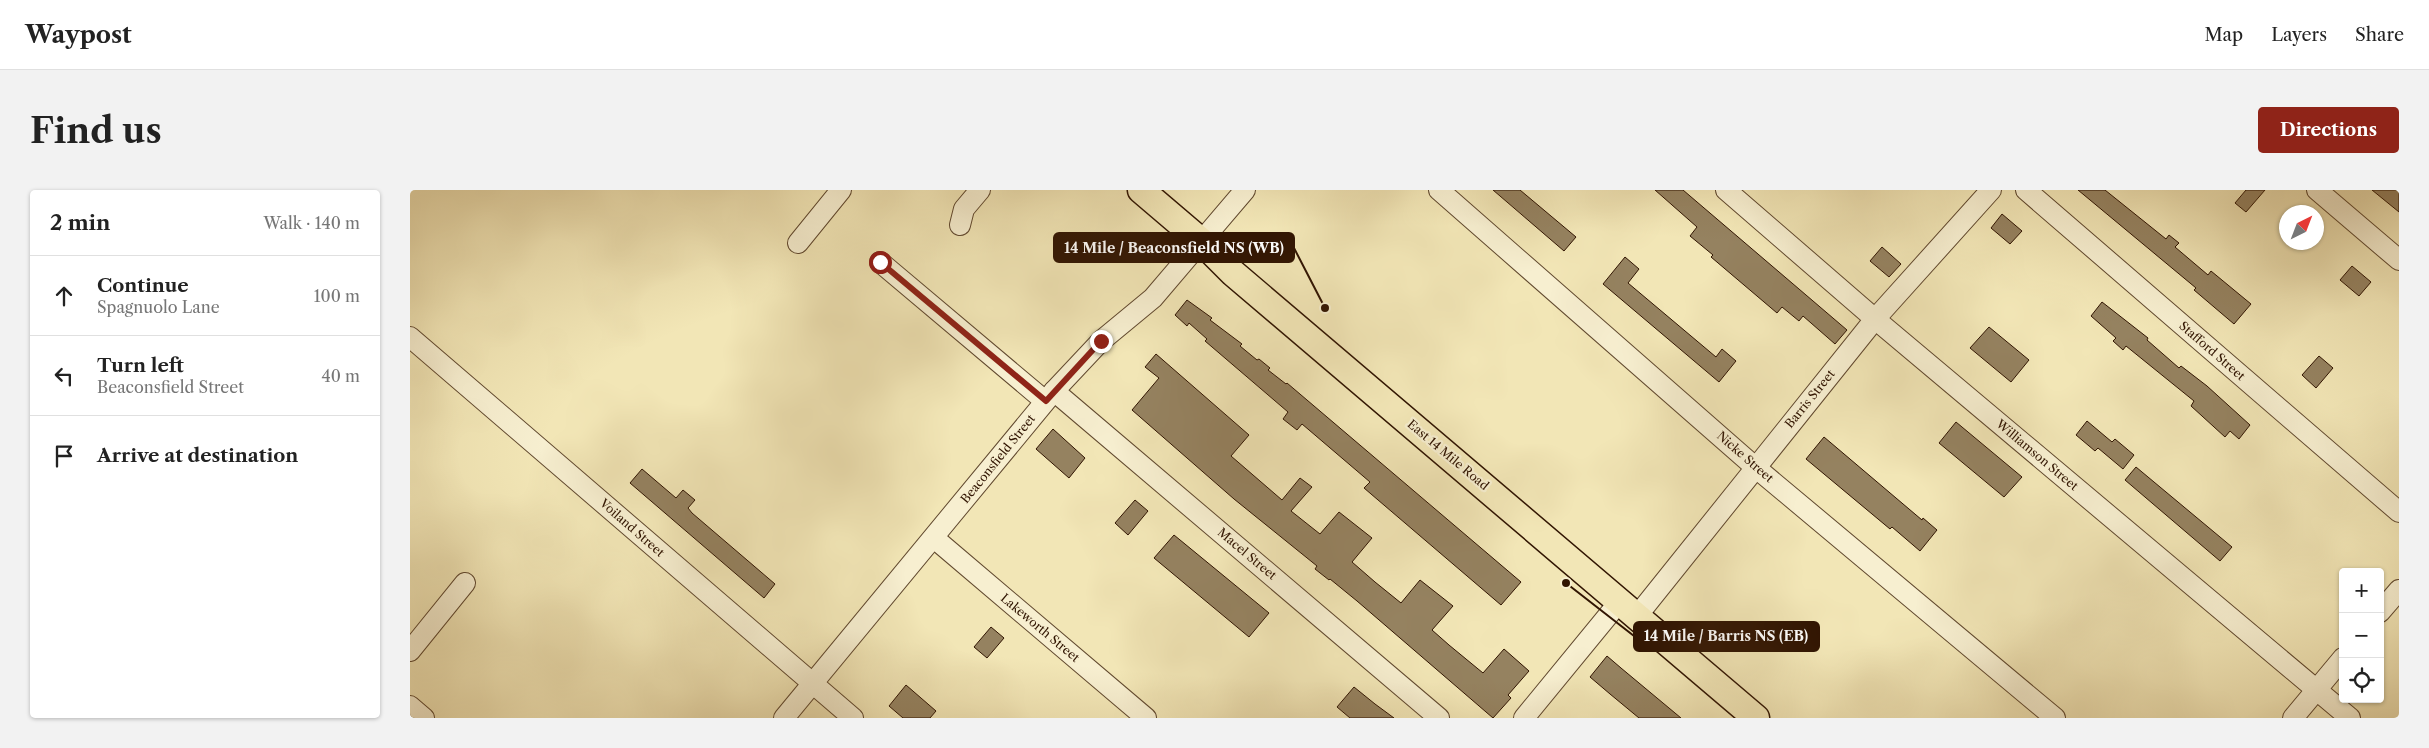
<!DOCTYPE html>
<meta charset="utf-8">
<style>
:root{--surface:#fff;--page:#f2f2f2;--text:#222;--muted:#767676;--line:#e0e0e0;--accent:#8f2418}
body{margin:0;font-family:"Libre Caslon Text",serif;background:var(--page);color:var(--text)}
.controls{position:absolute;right:15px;bottom:15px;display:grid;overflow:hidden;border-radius:5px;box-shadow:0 1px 4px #0004}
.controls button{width:45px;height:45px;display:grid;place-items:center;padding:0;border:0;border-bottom:1px solid var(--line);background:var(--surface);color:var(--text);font:25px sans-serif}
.compass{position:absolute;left:1869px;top:15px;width:45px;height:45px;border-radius:50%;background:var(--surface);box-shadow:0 1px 4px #0004;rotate:42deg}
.stop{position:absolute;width:15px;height:15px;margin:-11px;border:4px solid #8f2418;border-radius:50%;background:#fff}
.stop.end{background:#8f2418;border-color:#fff;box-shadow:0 1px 5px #0008}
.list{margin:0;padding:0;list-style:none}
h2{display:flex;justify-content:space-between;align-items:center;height:65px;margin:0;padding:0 20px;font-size:21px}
h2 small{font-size:16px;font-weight:400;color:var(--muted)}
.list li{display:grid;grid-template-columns:32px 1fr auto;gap:15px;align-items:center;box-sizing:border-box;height:80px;padding:0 20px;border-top:1px solid var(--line)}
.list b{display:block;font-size:19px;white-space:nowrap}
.list p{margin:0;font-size:16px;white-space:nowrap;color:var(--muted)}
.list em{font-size:16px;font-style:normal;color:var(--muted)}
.icon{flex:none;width:28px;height:28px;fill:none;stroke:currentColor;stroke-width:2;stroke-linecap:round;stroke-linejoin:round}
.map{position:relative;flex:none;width:1989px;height:528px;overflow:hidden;border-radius:5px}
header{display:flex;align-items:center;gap:30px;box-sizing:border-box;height:70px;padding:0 25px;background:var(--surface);border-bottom:1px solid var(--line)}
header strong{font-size:24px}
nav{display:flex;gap:28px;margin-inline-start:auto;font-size:18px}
.intro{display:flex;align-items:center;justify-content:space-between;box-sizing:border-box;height:120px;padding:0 30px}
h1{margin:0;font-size:35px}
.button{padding:12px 22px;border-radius:5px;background:var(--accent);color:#fff;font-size:18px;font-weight:700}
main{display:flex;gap:30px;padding:0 30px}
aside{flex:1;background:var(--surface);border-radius:5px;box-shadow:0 1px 4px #0004}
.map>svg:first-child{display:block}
</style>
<header>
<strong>Waypost</strong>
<nav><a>Map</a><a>Layers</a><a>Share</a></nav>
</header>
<div class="intro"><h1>Find us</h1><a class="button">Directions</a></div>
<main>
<aside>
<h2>2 min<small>Walk · 140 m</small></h2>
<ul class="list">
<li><svg class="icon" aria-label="ahead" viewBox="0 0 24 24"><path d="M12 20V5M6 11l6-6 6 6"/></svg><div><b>Continue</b><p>Spagnuolo Lane</p></div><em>100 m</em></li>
<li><svg class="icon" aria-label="left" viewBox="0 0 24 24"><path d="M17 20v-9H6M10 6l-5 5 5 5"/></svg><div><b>Turn left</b><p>Beaconsfield Street</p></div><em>40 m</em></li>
<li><svg class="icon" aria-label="arrive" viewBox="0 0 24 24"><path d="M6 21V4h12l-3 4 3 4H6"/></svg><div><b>Arrive at destination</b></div></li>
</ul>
</aside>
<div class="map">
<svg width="1989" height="528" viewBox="0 0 1989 528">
<rect width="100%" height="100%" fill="#f2e6b6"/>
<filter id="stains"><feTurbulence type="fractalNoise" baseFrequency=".004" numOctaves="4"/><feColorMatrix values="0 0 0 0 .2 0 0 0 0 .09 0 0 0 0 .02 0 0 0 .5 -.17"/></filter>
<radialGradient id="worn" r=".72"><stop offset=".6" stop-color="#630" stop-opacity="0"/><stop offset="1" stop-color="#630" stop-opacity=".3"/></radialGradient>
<g fill="#958260" stroke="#311502">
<polygon points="1083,0 1110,0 1166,47 1154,61"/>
<polygon points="1245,0 1273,0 1437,140 1425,154 1393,126 1389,131 1372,117 1367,123 1301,67 1303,65 1280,46 1287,37"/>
<polygon points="1668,0 1695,0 1756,49 1759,45 1769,53 1765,57 1798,85 1801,81 1841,114 1824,134 1784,100 1786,98"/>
<polygon points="1836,0 1855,0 1836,22 1825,13"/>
<polygon points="1962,0 1989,0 1989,22"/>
<polygon points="1592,24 1612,41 1600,54 1581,38"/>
<polygon points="1472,57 1491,74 1479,87 1460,71"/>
<polygon points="1215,67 1229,79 1218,93 1306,167 1312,159 1326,171 1309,192 1193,94"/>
<polygon points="1942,76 1961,92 1949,106 1930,90"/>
<polygon points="777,110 802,128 800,130 832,154 830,156 847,170 849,169 860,178 858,180 876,194 877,193 1111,392 1091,415 954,298 960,292 892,234 887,240 873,229 878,222 795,151 797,149 779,133 777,136 765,125"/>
<polygon points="1692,112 1738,148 1737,150 1769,178 1771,176 1797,196 1840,235 1829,249 1820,241 1815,247 1781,216 1784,211 1716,156 1713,160 1703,151 1706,148 1681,126"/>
<polygon points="1579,137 1619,170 1601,192 1560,158"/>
<polygon points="746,164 839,245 821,266 872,310 890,288 902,297 881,321 910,344 929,322 962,348 942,372 965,392 991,413 1010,390 1043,416 1022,440 1039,455 1073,483 1094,459 1119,481 1098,505 1101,508 1083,528 947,411 920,389 919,390 905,379 907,376 824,309 722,220 749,188 735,177"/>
<polygon points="1909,166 1923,178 1906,198 1892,185"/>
<polygon points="1677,231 1702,252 1705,249 1724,265 1713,279 1688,258 1685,261 1666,245"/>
<polygon points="1546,232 1612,287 1594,307 1529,253"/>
<polygon points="643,239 675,268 659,288 626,259"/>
<polygon points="1414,247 1512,330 1513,328 1527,340 1510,361 1482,337 1480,339 1396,269"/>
<polygon points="1726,277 1822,357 1810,371 1715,290"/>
<polygon points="232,279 266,308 273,300 285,310 278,318 282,323 365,394 354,408 220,293"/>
<polygon points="725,310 738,321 718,345 705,333"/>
<polygon points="764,345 859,423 839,447 744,368"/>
<polygon points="581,437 594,448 577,468 564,457"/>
<polygon points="1197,466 1211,478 1271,528 1229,528 1200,504 1180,487"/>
<polygon points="496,495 526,521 520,528 493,528 479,516"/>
<polygon points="944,497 965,514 984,528 940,528 927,517"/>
</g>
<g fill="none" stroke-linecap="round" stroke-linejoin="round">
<defs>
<g id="minor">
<polyline points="1029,0 1345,277 1645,528"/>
<polyline points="1316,0 1465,129 1940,528"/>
<polyline points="1616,0 1989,322"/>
<polyline points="1907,0 1989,70"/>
<polyline points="550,35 554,19 570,0"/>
<polyline points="388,53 431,0"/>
<polyline points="470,72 635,211"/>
<polyline points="0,147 443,528"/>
<polyline points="644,201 1029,528"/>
<polyline points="524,348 736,528"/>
<polyline points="1970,422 1989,400"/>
<polyline points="1227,426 1465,129 1581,0"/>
<polyline points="0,461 55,393"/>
<polyline points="0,516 14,528"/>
<polyline points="374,528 644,201 691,151 743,108 835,0"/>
<polyline points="1114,528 1210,411"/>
<polyline points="1883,528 1933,468"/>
</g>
<polyline id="major" points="731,0 792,52 823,83 1346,528"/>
</defs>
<use href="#minor" stroke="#61492f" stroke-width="22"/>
<use href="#major" stroke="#311502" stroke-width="29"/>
<use href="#minor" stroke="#f7efd0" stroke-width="20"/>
<use href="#major" stroke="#f2e6b6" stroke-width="26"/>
</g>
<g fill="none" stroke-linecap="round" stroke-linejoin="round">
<polyline stroke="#8f2418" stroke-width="6" points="470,72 636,211 691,151"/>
</g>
<g text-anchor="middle" stroke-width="4.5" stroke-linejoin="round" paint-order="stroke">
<g font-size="12" fill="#311502" stroke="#f7efd0">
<text transform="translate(1802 161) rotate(41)" y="4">Stafford Street</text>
<text transform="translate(1400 209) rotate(-51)" y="4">Barris Street</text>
<text transform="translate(1038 265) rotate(40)" y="4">East 14 Mile Road</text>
<text transform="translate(1627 265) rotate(40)" y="4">Williamson Street</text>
<text transform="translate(1335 267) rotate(41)" y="4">Nicke Street</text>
<text transform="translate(588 269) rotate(-51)" y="4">Beaconsfield Street</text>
<text transform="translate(222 338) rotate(41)" y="4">Voiland Street</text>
<text transform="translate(837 364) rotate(40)" y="4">Macel Street</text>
<text transform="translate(630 438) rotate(40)" y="4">Lakeworth Street</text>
</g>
</g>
<path fill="none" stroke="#311502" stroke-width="2" d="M915 118L884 58M1156 393L1224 446"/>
<g fill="#311502" stroke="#f7efd0" stroke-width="2">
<circle cx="915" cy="118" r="5"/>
<circle cx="1156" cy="393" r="5"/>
</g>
<g fill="#311502" stroke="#311502" stroke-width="2">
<rect x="644" y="43" width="240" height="29" rx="5"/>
<rect x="1224" y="432" width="185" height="29" rx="5"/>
</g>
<g font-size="14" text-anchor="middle" font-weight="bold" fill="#fff">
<text x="764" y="63">14 Mile / Beaconsfield NS (WB)</text>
<text x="1316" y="451">14 Mile / Barris NS (EB)</text>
</g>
<rect width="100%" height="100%" filter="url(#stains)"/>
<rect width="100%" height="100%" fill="url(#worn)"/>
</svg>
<div class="controls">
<button>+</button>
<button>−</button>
<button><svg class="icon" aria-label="locate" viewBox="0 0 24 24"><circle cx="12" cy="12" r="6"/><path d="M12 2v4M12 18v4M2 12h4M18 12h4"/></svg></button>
</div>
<svg class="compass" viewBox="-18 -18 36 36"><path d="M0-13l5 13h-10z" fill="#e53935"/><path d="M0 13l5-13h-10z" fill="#767676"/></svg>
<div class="stop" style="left:470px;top:72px"></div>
<div class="stop end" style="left:691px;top:151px"></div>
</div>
</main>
